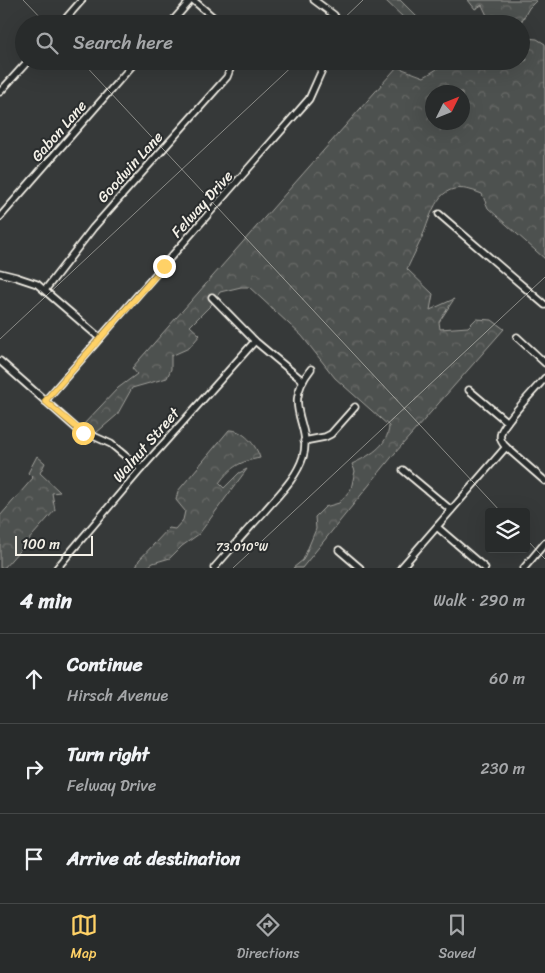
<!DOCTYPE html>
<meta charset="utf-8">
<style>
:root{--surface:#282b2b;--page:#303333;--text:#f1f3f6;--muted:#a5a7a9;--line:#444747;--accent:#ffd166}
body{margin:0;font-family:Sriracha,sans-serif;background:var(--page);color:var(--text)}
.controls{position:absolute;right:15px;bottom:15px;display:grid;overflow:hidden;border-radius:5px;box-shadow:0 5px 20px #0002}
.controls button{width:45px;height:45px;display:grid;place-items:center;padding:0;border:0;border-bottom:1px solid var(--line);background:var(--surface);color:var(--text);font:25px sans-serif}
.compass{position:absolute;left:425px;top:85px;width:45px;height:45px;border-radius:50%;background:var(--surface);box-shadow:0 5px 20px #0002;rotate:47deg}
.scale{position:absolute;left:15px;bottom:12px;width:78px;box-sizing:border-box;padding-left:5px;border:2px solid #f4f1e8;border-top:0;font-size:14px;line-height:18px;white-space:nowrap;color:#f4f1e8;-webkit-text-stroke:4px #2a2d2e;paint-order:stroke}
.stop{position:absolute;width:15px;height:15px;margin:-11px;border:4px solid #ffd166;border-radius:50%;background:#fff}
.stop.end{background:#ffd166;border-color:#fff;box-shadow:0 1px 5px #0008}
.list{margin:0;padding:0;list-style:none}
h2{display:flex;justify-content:space-between;align-items:center;height:65px;margin:0;padding:0 20px;font-size:21px}
h2 small{font-size:16px;font-weight:400;color:var(--muted)}
.list li{display:grid;grid-template-columns:32px 1fr auto;gap:15px;align-items:center;box-sizing:border-box;height:90px;padding:0 20px;border-top:1px solid var(--line)}
.list b{display:block;font-size:19px;white-space:nowrap}
.list p{margin:0;font-size:16px;white-space:nowrap;color:var(--muted)}
.list em{font-size:16px;font-style:normal;color:var(--muted)}
.icon{flex:none;width:28px;height:28px;fill:none;stroke:currentColor;stroke-width:2;stroke-linecap:round;stroke-linejoin:round}
.map{position:relative;flex:none;width:545px;height:568px;overflow:hidden}
.search{position:absolute;background:var(--surface);box-shadow:0 5px 20px #0002;left:15px;right:15px;top:15px;height:55px;display:flex;align-items:center;gap:12px;box-sizing:border-box;padding:0 18px;border-radius:28px;color:var(--muted);font-size:19px}
.sheet{height:335px;background:var(--surface)}
nav{display:flex;justify-content:space-around;align-items:center;box-sizing:border-box;height:70px;border-top:1px solid var(--line);background:var(--surface);font-size:14px;color:var(--muted)}
nav a{display:grid;justify-items:center;gap:2px}
nav .on{color:var(--accent)}
.map>svg:first-child{display:block}
</style>
<div class="map">
<svg width="545" height="568" viewBox="0 0 545 568">
<defs>
<pattern id="forest-crowns" width="20" height="18" patternUnits="userSpaceOnUse" patternTransform="scale(1.25)"><rect width="20" height="18" fill="#4e514f"/><path d="M2 6a3 3 0 1 1 6 0M12 15a3 3 0 1 1 6 0" fill="none" stroke="#686a68"/></pattern>
</defs>
<rect width="100%" height="100%" fill="#363939"/>
<filter id="ink" filterUnits="userSpaceOnUse"><feTurbulence type="fractalNoise" baseFrequency=".02" numOctaves="2"/><feDisplacementMap in="SourceGraphic" scale="10" xChannelSelector="R" yChannelSelector="G"/><feConvolveMatrix kernelMatrix="1 2 1 2 8 2 1 2 1" color-interpolation-filters="sRGB"/></filter>
<g filter="url(#ink)">
<g fill="url(#forest-crowns)" stroke="#a1a19c" fill-rule="evenodd">
<polygon points="385,0 400,0 424,24 415,24 413,21 405,19"/>
<polygon points="468,0 537,0 529,8 520,24 491,24 482,5 475,9"/>
<path d="M521,28L526,38L537,39L545,44V259L488,208L482,194C444,178 436,199 425,230C420,243 413,256 407,269L433,294L430,310L454,299L439,322L440,329L468,327L476,319L492,320L504,329L395,453L302,568H293L303,560L316,529L315,517L325,507L339,503L351,489L355,471L352,464C368,456 388,447 389,426L335,378L302,336L249,287H241L220,292L211,305L190,326L200,335L189,348L171,356V369L167,378L132,388L117,415L96,433L82,426L118,388L137,374L132,368L397,67L424,77L437,69L443,61H504L513,66L527,60L521,44ZM432,92H462V122H432Z"/>
<path d="M229,430C243,429 257,446 260,458C239,462 232,466 219,483L224,488L239,473L247,469L199,534L182,546L170,558L153,563L146,568H136L139,560L169,528L175,529L183,520L185,511L176,500L178,491Z"/>
<polygon points="37,456 45,463 40,473 60,492 52,493 55,510 4,568 0,568 0,516 33,478 28,473"/>
</g>
<g fill="none" stroke-linecap="round" stroke-linejoin="round">
<defs>
<g id="minor">
<polyline points="193,0 221,24"/>
<polyline points="314,0 334,15 339,24"/>
<polyline points="61,24 82,0"/>
<polyline points="170,24 191,0"/>
<polyline points="0,92 28,61"/>
<polyline points="439,214 545,305"/>
<polyline points="0,217 136,61"/>
<polyline points="0,273 16,277 37,284 100,338"/>
<polyline points="45,290 93,228 227,77 233,61"/>
<polyline points="212,297 255,341 303,381"/>
<polyline points="517,337 545,363"/>
<polyline points="0,361 76,428 111,444 141,469"/>
<path d="M545,378C537,387 503,423 501,433C499,438 502,443 506,447L545,481"/>
<polyline points="469,390 507,422"/>
<polyline points="45,401 309,99 326,61"/>
<polyline points="304,441 325,437 331,434 355,407"/>
<polyline points="403,470 451,510"/>
<polyline points="437,527 485,568"/>
<polyline points="339,550 360,568"/>
<polyline points="57,568 141,469 255,341"/>
<path d="M214,568C230,550 246,531 263,513C277,496 296,479 303,457C313,423 280,408 311,369"/>
<polyline points="401,568 506,447"/>
<polyline points="524,568 545,543"/>
</g>
</defs>
<use href="#minor" stroke="#f4f1e8" stroke-width="9"/>
<use href="#minor" stroke="#2a2d2e" stroke-width="5.5"/>
</g>
</g>
<g fill="none" stroke-linecap="round" stroke-linejoin="round" filter="url(#ink)">
<polyline stroke="#ffd166" stroke-width="6" points="83,433 45,401 164,266"/>
</g>
<path fill="none" stroke="#f4f1e8" stroke-width="1" stroke-opacity="0.45" d="M23,0L46,24M338,24L363,0M81,61L501,512M0,339L298,61M526,539L545,559M233,568L545,277"/>
<g text-anchor="middle" stroke-width="4" stroke-linejoin="round" paint-order="stroke">
<g font-size="15" fill="#f4f1e8" stroke="#2a2d2e">
<text transform="translate(59 131) rotate(-49)" y="5">Gabon Lane</text>
<text transform="translate(130 167) rotate(-48)" y="5">Goodwin Lane</text>
<text transform="translate(202 204) rotate(-48)" y="5">Felway Drive</text>
<text transform="translate(146 445) rotate(-49)" y="5">Walnut Street</text>
</g>
</g>
<g font-size="12" text-anchor="middle" fill="#f4f1e8" stroke="#2a2d2e" stroke-width="4" stroke-linejoin="round" paint-order="stroke">
<text x="242" y="551">73.010°W</text>
</g>
</svg>
<div class="controls">
<button><svg class="icon" aria-label="layers" viewBox="0 0 24 24"><path d="M12 4l9 5-9 5-9-5zM3 14l9 5 9-5"/></svg></button>
</div>
<svg class="compass" viewBox="-18 -18 36 36"><path d="M0-13l5 13h-10z" fill="#e53935"/><path d="M0 13l5-13h-10z" fill="#a5a7a9"/></svg>
<div class="scale">100 m</div>
<div class="stop" style="left:83px;top:433px"></div>
<div class="stop end" style="left:164px;top:266px"></div>
<div class="search"><svg class="icon" aria-label="search" viewBox="0 0 24 24"><circle cx="10" cy="10" r="6"/><path d="M15 15l6 6"/></svg>Search here</div>
</div>
<section class="sheet">
<h2>4 min<small>Walk · 290 m</small></h2>
<ul class="list">
<li><svg class="icon" aria-label="ahead" viewBox="0 0 24 24"><path d="M12 20V5M6 11l6-6 6 6"/></svg><div><b>Continue</b><p>Hirsch Avenue</p></div><em>60 m</em></li>
<li><svg class="icon" aria-label="right" viewBox="0 0 24 24"><path d="M7 20v-9h11M14 6l5 5-5 5"/></svg><div><b>Turn right</b><p>Felway Drive</p></div><em>230 m</em></li>
<li><svg class="icon" aria-label="arrive" viewBox="0 0 24 24"><path d="M6 21V4h12l-3 4 3 4H6"/></svg><div><b>Arrive at destination</b></div></li>
</ul>
</section>
<nav>
<a class="on"><svg class="icon" aria-label="map" viewBox="0 0 24 24"><path d="M3 6l6-2 6 2 6-2v14l-6 2-6-2-6 2zM9 4v14M15 6v14"/></svg>Map</a>
<a><svg class="icon" aria-label="directions" viewBox="0 0 24 24"><path d="M12 3l9 9-9 9-9-9zM9 14v-3h6M13 9l2 2-2 2"/></svg>Directions</a>
<a><svg class="icon" aria-label="saved" viewBox="0 0 24 24"><path d="M7 4h10v16l-5-4-5 4z"/></svg>Saved</a>
</nav>
